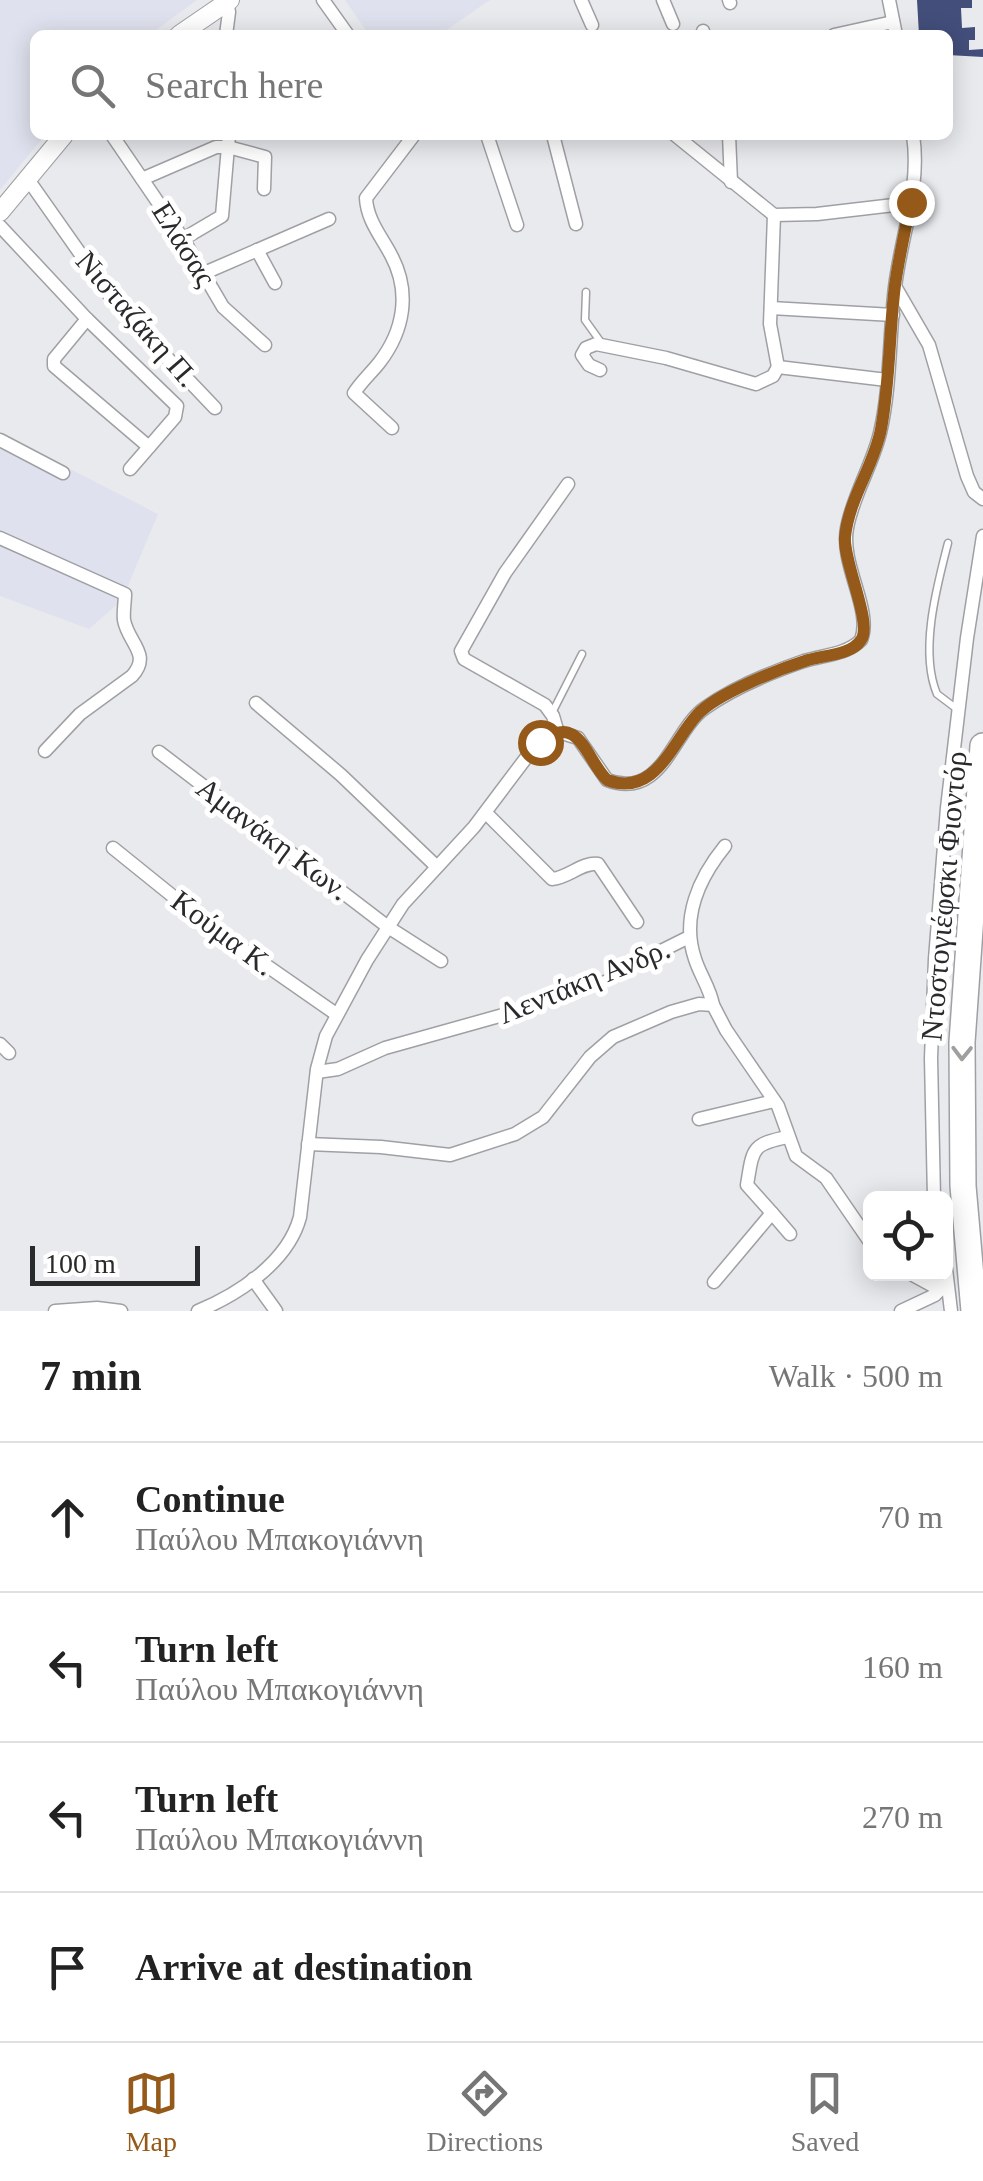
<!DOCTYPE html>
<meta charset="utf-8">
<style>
:root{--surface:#fff;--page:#f6f6f6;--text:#222;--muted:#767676;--line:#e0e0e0;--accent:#955a19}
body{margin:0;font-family:"Times New Roman",serif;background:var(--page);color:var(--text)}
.controls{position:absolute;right:30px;bottom:30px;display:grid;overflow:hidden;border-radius:15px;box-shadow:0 5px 25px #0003}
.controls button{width:90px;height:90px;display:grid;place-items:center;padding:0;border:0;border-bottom:2px solid var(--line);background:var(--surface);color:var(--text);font:50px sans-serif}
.scale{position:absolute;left:30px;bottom:25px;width:170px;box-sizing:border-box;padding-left:10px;border:5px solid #292a2b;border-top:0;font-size:28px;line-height:35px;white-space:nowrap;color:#292a2b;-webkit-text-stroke:8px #fff;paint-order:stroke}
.stop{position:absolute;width:30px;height:30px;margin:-22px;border:8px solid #955a19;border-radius:50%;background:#fff}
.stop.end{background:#955a19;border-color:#fff;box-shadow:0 2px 10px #0008}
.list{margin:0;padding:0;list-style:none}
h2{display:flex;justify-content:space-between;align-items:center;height:130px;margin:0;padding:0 40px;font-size:42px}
h2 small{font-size:32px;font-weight:400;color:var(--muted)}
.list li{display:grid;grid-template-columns:65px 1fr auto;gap:30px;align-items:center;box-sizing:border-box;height:150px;padding:0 40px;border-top:2px solid var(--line)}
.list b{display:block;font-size:38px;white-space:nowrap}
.list p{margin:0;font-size:32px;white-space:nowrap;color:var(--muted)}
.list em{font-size:32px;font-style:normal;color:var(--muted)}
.icon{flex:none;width:55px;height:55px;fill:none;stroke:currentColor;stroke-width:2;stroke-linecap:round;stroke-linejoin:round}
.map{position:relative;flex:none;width:983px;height:1311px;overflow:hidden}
.search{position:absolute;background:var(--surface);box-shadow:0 5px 25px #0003;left:30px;right:30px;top:30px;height:110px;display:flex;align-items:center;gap:25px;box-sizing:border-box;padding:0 35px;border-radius:15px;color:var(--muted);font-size:38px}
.sheet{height:730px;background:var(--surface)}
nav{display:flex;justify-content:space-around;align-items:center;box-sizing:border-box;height:140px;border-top:2px solid var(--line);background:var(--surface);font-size:28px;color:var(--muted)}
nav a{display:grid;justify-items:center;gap:5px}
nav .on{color:var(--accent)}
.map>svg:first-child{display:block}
</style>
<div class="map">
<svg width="983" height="1311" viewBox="0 0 983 1311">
<rect width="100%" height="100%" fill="#e9eaee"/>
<g fill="#dfe2ee">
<polygon points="0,0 197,0 149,35 35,35 35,135 45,135 0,190"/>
<polygon points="345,0 490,0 439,35 369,35"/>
<polygon points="0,433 158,514 122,600 89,629 0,596"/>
</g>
<polygon fill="#434e7b" points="917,0 972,0 972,8 961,8 962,28 975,27 975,40 969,40 969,50 983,49 983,57 948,55 948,35 919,35"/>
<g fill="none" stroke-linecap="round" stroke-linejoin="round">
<defs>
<g id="service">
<polyline points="586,292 585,320 600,341"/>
<path d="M948,543C937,586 919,651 937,694L957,709"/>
<polyline points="553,711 582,654"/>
<polyline points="504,1015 610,977"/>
</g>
<g id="minor">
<polyline points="323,0 348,35"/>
<polyline points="581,0 592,25"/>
<polyline points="663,0 673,24"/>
<polyline points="729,0 730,3"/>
<polyline points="889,0 896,35"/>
<polyline points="703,31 704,35"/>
<polyline points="226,35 229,12 227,2"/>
<polyline points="834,35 893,22"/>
<polyline points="112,135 183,239 223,307 265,345"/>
<polyline points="487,135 517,225"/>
<polyline points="553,135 576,224"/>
<polyline points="675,135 774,215 817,214 911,203"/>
<polyline points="729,135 731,182"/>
<polyline points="27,178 115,303 215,408"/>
<polyline points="142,179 216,147 228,147 265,157 264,189"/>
<polyline points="774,215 770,324 778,367"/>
<polyline points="0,226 87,319 177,406 175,417 130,469"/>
<polyline points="183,239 222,216 229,135"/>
<polyline points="257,250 275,283"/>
<polyline points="202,274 329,219"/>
<polyline points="896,288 929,345 967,476 974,492 983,499"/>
<polyline points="771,308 893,315"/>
<polyline points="87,319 54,359 54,366 149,447"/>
<polyline points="600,370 589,365 582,355 586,348 596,344 666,358 756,384 773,376 778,367 887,380"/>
<path d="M392,428L354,393C361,382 371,373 379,363C404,331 411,292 391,255C381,236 367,220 366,198L414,135"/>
<polyline points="0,440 63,473"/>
<path d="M0,538L125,594C125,602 123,612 124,620C128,643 152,654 132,676L80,714L45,751"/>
<polyline points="256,703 341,775 436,866"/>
<polyline points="558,733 553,716 545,705 464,659 461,651 505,573 568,484"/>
<polyline points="159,752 388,927 441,961"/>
<path d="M486,813L552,879C568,878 582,862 598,864L637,922"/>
<polyline points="113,848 211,927 336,1014"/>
<polyline points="611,976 689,937"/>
<polyline points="713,1005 726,1030 778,1106 796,1156 826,1178 870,1242"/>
<polyline points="0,1044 9,1053"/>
<polyline points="317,1072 338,1069 385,1048 503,1015"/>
<polyline points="699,1119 774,1101"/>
<path d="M308,1144L381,1147L450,1155L515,1134L543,1117L590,1057L613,1037L671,1012L699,1004L713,1005C710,988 700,975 695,959C681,918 699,878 725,846"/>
<polyline points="934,1198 931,1058 935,959 947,808 967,638 983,536"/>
<polyline points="772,1213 790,1234"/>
<polyline points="946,1269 951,1311"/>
<polyline points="911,1274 933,1286 945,1287"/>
<polyline points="253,1279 276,1311"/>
<path d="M714,1282L772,1213L747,1185C753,1149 751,1144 788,1137"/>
<polyline points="55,1311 97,1308 121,1311"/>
<path d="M198,1311C239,1294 288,1262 300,1217L317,1069L326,1036L367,960L403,904L474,827L526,758L546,737L562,733L578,738L607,780C663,801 673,730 705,708C733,688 772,672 804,661C823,655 846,655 861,640C873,610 840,565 847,528C853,495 872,466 880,433C891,386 889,335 895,287C901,236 921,187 913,135"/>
<polyline points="901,1311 935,1295 942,1288"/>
</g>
<g id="tertiary">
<polyline points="179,35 230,0"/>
<polyline points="0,212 64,135"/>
</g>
<polyline id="motorway" points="974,1311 963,1186 962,1042 983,746"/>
</defs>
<use href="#service" stroke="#9fa0a4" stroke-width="9"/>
<use href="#minor" stroke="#9fa0a4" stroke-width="15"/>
<use href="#tertiary" stroke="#9fa0a4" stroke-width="20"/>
<use href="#motorway" stroke="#9fa0a4" stroke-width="28"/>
<use href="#service" stroke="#fff" stroke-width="6"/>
<use href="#minor" stroke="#fff" stroke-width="12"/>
<use href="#tertiary" stroke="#fff" stroke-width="18"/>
<use href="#motorway" stroke="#fff" stroke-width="25"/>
</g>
<defs><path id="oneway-chevron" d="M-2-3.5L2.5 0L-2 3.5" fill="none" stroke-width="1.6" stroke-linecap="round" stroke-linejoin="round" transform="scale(2.5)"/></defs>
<use stroke="#9f9fa0" href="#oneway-chevron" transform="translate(962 1053) rotate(91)"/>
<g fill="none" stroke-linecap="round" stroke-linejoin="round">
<path stroke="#955a19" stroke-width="12" d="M540,742C580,711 586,760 607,780C656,798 672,742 697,715C716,694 777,670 805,661C822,655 851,656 861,640C873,624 843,562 845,537C849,498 874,466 881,429C890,382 889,332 895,285C899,257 905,230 911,202"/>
</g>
<g text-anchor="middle" stroke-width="10" stroke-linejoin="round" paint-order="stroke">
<g font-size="30" fill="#292a2b" stroke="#fff">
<text transform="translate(184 244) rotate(58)" y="10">Ελάσας</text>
<text transform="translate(137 319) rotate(49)" y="10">Νισταζάκη Π.</text>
<text transform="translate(273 839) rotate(37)" y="10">Αμανάκη Κων.</text>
<text transform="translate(944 896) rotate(-85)" y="10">Ντοστογιέφσκι Φιοντόρ</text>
<text transform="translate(223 933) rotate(37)" y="10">Κούμα Κ.</text>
<text transform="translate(584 981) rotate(-22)" y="10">Λεντάκη Ανδρ.</text>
</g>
</g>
</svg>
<div class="controls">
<button><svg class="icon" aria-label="locate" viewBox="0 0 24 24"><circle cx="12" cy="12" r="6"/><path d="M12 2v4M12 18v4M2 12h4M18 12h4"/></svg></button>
</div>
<div class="scale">100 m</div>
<div class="stop" style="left:540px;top:742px"></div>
<div class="stop end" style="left:911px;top:202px"></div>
<div class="search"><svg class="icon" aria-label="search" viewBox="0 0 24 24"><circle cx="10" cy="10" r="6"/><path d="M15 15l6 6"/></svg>Search here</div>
</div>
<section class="sheet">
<h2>7 min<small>Walk · 500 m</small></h2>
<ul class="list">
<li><svg class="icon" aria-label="ahead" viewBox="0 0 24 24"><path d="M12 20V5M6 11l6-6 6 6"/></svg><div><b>Continue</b><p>Παύλου Μπακογιάννη</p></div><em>70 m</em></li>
<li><svg class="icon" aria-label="left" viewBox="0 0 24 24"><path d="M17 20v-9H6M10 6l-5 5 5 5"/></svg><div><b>Turn left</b><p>Παύλου Μπακογιάννη</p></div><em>160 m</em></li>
<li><svg class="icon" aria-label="left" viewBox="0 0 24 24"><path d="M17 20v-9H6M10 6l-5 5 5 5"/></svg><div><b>Turn left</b><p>Παύλου Μπακογιάννη</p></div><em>270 m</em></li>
<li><svg class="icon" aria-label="arrive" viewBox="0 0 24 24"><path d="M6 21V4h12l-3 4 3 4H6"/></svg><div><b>Arrive at destination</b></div></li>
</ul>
</section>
<nav>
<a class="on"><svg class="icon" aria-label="map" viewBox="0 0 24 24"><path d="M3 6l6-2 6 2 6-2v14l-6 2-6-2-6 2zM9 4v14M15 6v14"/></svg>Map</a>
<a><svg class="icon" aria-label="directions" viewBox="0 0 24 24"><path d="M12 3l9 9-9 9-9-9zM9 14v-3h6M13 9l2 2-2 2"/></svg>Directions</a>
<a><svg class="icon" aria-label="saved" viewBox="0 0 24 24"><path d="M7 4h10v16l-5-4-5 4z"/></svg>Saved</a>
</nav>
